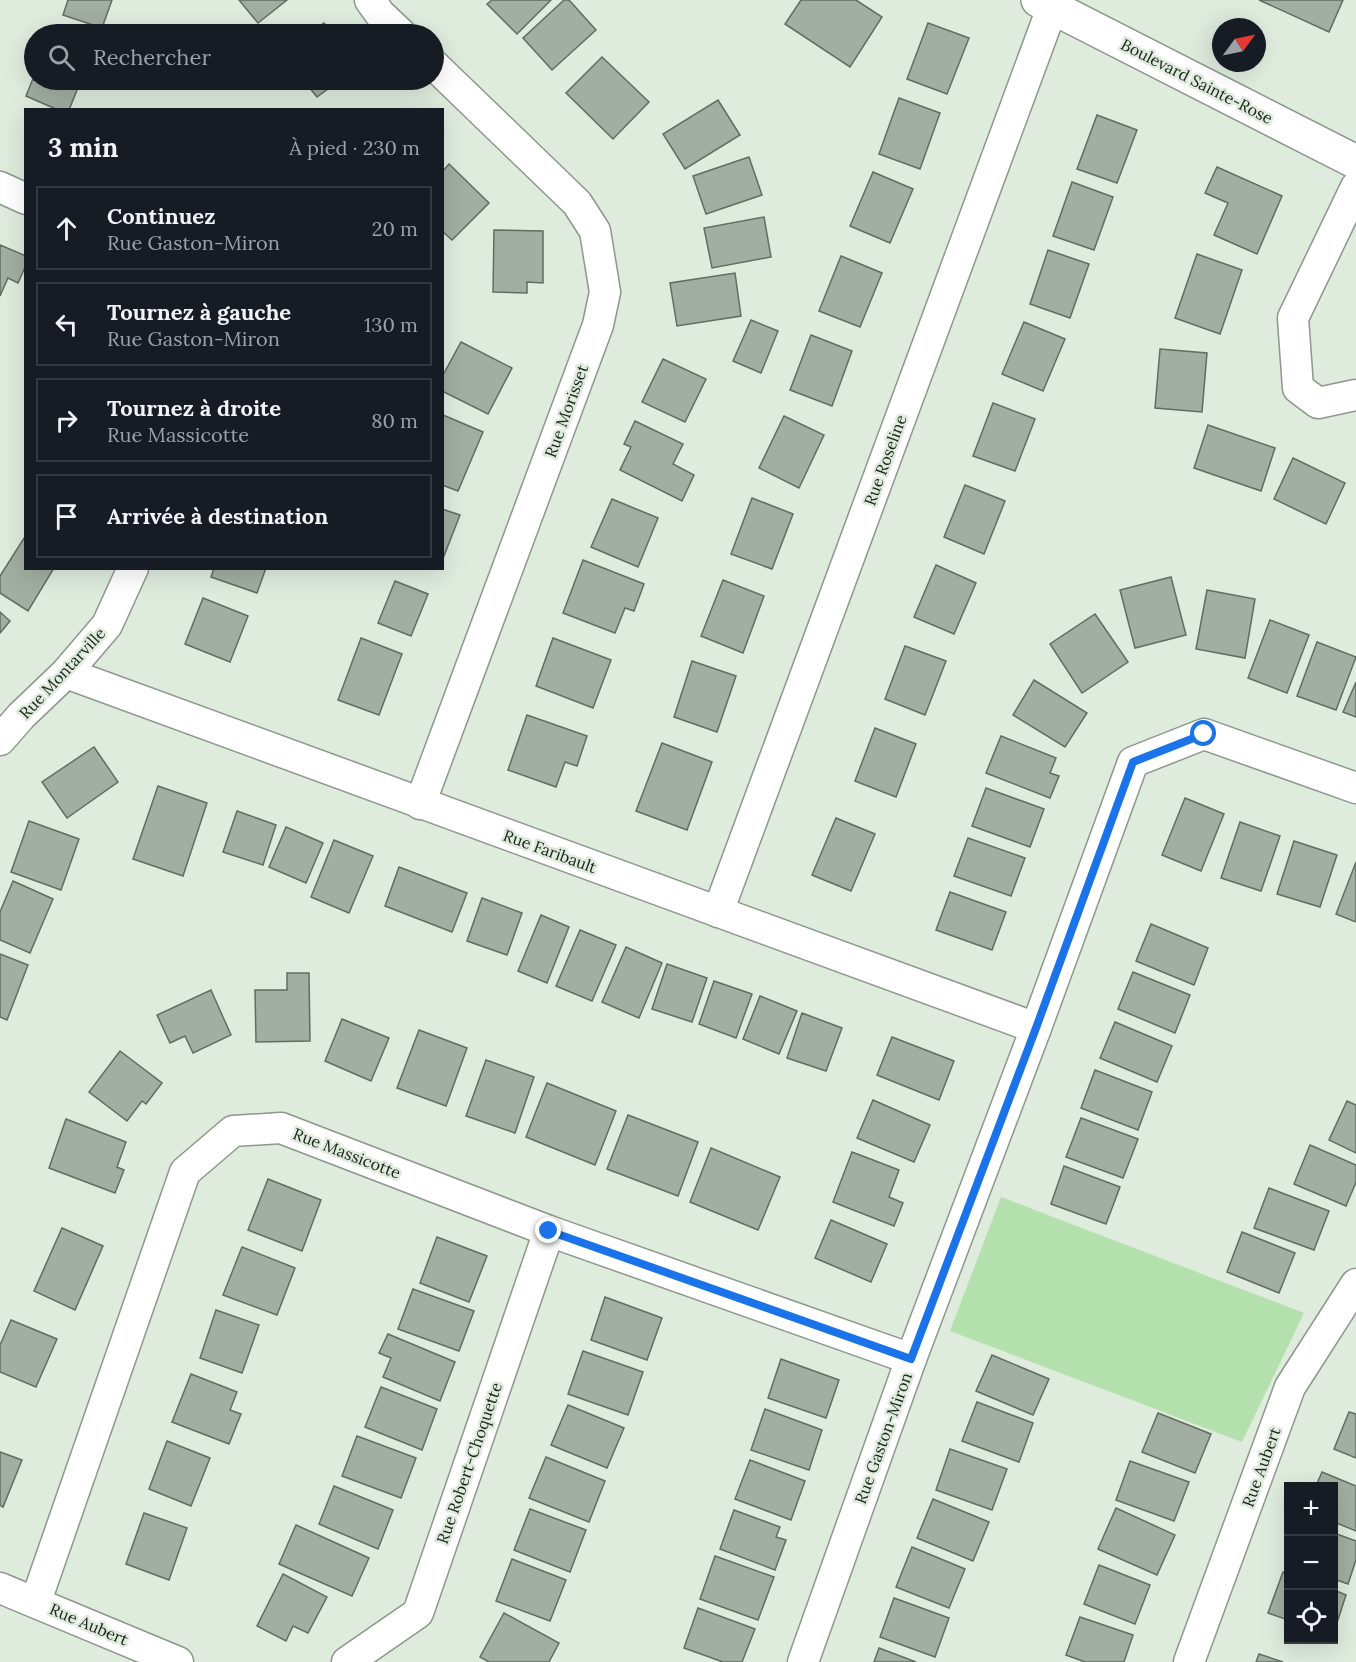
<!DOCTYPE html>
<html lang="fr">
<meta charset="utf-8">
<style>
:root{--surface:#171b24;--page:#20242c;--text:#f1f3f6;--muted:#9ea1a6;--line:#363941}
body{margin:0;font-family:Lora,serif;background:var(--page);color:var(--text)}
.controls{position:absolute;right:18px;bottom:18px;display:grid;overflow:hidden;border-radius:0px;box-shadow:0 6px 24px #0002}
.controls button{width:54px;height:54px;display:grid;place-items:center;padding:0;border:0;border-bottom:2px solid var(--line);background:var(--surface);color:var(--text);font:30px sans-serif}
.compass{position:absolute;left:1212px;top:18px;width:54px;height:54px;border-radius:50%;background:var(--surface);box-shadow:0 6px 24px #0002;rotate:57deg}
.stop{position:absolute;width:18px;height:18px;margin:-14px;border:4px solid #1a73e8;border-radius:50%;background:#fff}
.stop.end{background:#1a73e8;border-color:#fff;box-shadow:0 2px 6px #0008}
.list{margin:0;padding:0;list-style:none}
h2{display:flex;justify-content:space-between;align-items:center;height:78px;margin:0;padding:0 24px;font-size:26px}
h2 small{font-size:20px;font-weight:400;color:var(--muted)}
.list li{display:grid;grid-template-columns:39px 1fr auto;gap:18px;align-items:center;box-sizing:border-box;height:84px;margin:0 12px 12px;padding:0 12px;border:2px solid var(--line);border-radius:0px}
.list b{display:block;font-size:22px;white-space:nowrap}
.list p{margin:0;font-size:20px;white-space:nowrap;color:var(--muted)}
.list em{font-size:20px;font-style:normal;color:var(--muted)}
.icon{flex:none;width:33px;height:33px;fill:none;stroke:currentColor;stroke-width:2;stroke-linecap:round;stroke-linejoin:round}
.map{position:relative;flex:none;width:1356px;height:1662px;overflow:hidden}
.search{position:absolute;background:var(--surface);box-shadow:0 6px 24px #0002;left:24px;top:24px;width:420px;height:66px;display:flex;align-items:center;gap:15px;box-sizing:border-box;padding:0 21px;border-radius:33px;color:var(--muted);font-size:22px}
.panel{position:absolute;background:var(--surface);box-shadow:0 6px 24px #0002;left:24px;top:108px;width:420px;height:462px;border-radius:0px}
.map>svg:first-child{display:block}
</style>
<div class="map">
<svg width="1356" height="1662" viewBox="0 0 1356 1662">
<rect width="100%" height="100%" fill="#deebdd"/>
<polygon fill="#b3e0ad" points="1001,1197 1304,1313 1242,1442 950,1331"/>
<g fill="#a2aea1" stroke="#626d61" stroke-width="1.5">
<polygon points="68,0 112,0 102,28 63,15"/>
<polygon points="239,0 287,0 258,23"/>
<polygon points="492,0 551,0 517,34 487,4"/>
<polygon points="564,0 569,0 596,30 552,70 523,38"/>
<polygon points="801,0 856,0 882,17 850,67 785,24"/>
<polygon points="1259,0 1343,0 1329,32"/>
<polygon points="324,23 333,34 308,34"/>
<polygon points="928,23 969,38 947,94 907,79"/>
<polygon points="602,57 649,102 613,139 566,93"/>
<polygon points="34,76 34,80 81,80 69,110 58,110 26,96"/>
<polygon points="305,80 340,80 317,97 304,81"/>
<polygon points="899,98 940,113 920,169 879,154"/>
<polygon points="718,100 740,135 685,169 663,134"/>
<polygon points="1097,115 1137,130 1117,183 1077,169"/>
<polygon points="749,157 762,195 706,214 693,176"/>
<polygon points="449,164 489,203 452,240 442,231 442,172"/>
<polygon points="1217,167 1282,196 1257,254 1214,235 1228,203 1205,193"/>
<polygon points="873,172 913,189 890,243 850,226"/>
<polygon points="1072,182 1113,197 1094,250 1053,236"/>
<polygon points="764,217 771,257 712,268 704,228"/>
<polygon points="494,230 543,231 543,283 527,282 527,293 493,292"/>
<polygon points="0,245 26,256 26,265 18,283 8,278 0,296"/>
<polygon points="1048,250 1089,264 1070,318 1030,304"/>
<polygon points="1197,254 1242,270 1220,334 1175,318"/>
<polygon points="841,256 882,273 860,327 819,311"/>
<polygon points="735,273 741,316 677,326 670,283"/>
<polygon points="751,320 778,331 761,373 733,361"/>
<polygon points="1024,322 1065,339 1043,391 1002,374"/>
<polygon points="811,335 852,351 832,406 790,390"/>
<polygon points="461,342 512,368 488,414 442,391 442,377"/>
<polygon points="1160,349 1207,353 1202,412 1155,408"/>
<polygon points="663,359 706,379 685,422 642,402"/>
<polygon points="993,403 1035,419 1015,471 973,456"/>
<polygon points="443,415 483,432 458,491 442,485"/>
<polygon points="784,416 824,435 799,488 759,468"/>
<polygon points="635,421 683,444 673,464 694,475 682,501 620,470 631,447 624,444"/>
<polygon points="1208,425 1275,448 1261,491 1194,468"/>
<polygon points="1293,458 1345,483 1326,524 1274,499"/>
<polygon points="965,485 1005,501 984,554 944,537"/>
<polygon points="752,498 793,514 772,569 731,554"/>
<polygon points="612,499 658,518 638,567 591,547"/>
<polygon points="442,509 460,515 442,561"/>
<polygon points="26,535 26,568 54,568 28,611 0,593 0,576"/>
<polygon points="583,560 644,584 634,611 625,608 615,633 563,613"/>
<polygon points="936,565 976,583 954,634 914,617"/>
<polygon points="214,568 266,568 257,593 211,577"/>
<polygon points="1171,577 1186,635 1135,648 1120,590"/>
<polygon points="723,580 764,596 743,653 701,636"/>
<polygon points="395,581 428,594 411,636 378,623"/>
<polygon points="1207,590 1255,599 1245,658 1196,649"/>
<polygon points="203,598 248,616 230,662 185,644"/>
<polygon points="0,612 10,621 0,633"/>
<polygon points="1095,614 1128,662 1082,693 1050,644"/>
<polygon points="1270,620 1309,635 1287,693 1248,678"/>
<polygon points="361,638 402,654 379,715 338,700"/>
<polygon points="553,638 611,660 593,708 536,686"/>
<polygon points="1317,642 1356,657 1336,710 1297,696"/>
<polygon points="905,646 946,661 925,715 885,699"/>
<polygon points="692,661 736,676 717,732 674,717"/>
<polygon points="1034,680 1087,713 1065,747 1013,715"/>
<polygon points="1356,682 1356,717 1343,712"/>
<polygon points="527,715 587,736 577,766 565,762 556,787 508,770"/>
<polygon points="875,728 916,744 896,797 855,781"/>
<polygon points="1001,736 1056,758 1050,773 1059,776 1050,798 986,773"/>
<polygon points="662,743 712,762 687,830 636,811"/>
<polygon points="94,747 118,782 67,818 42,782"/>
<polygon points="158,786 207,803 183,876 133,859"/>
<polygon points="986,788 1044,809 1030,847 972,826"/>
<polygon points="1185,798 1224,814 1201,871 1162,855"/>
<polygon points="237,811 276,825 263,865 223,852"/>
<polygon points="836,818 875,834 851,891 812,875"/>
<polygon points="29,821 79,839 61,890 11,872"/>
<polygon points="1240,822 1280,836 1261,891 1221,878"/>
<polygon points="286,827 323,843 306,883 269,867"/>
<polygon points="968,838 1025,858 1011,896 954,876"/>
<polygon points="334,840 373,856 349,913 311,897"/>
<polygon points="1294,841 1337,855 1320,907 1277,894"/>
<polygon points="1356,862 1356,922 1336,914"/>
<polygon points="399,867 467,893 452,932 385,906"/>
<polygon points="13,881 53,899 30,953 0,940 0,912"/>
<polygon points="950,892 1006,912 992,950 936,930"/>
<polygon points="482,898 522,913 507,955 467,941"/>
<polygon points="541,915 569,927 547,983 518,971"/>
<polygon points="1151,924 1208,948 1194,985 1136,961"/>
<polygon points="580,930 616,945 592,1001 556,986"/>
<polygon points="626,947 662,963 639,1018 602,1002"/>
<polygon points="0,954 28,965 7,1020 0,1017"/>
<polygon points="667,964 707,978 692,1022 652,1009"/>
<polygon points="1133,972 1190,995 1175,1033 1118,1009"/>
<polygon points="287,973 309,973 310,1041 256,1042 255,990 287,990"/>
<polygon points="714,981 752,994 736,1038 699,1024"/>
<polygon points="211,990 231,1035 193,1053 185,1036 170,1043 157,1015"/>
<polygon points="760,996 797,1011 779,1054 743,1039"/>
<polygon points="802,1013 842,1028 826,1071 787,1058"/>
<polygon points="342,1019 389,1038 371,1081 325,1061"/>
<polygon points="1115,1022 1172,1046 1157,1082 1100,1058"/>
<polygon points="419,1030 467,1048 446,1106 397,1088"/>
<polygon points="892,1037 954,1061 939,1100 877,1075"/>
<polygon points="120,1051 162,1083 146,1104 142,1101 127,1121 89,1092"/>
<polygon points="486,1060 534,1077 515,1133 466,1116"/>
<polygon points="1095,1070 1152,1092 1138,1130 1081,1108"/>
<polygon points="547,1083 616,1111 595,1165 526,1137"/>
<polygon points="873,1100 930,1125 914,1162 857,1138"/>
<polygon points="1347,1101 1356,1105 1356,1153 1329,1140"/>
<polygon points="628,1115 698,1142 678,1196 607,1169"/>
<polygon points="1081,1118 1138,1139 1123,1178 1066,1157"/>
<polygon points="66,1119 126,1142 117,1167 124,1170 115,1193 49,1168"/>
<polygon points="1310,1145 1356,1165 1356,1182 1346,1206 1294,1184"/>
<polygon points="711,1148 780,1177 758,1230 690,1202"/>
<polygon points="852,1152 899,1170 889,1197 903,1203 894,1226 833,1202"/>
<polygon points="1064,1166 1120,1187 1106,1224 1051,1204"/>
<polygon points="268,1179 321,1200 302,1251 248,1230"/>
<polygon points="1269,1188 1329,1211 1314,1250 1254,1228"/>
<polygon points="831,1220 887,1244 871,1282 815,1258"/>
<polygon points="62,1228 103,1246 75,1310 34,1291"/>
<polygon points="1242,1232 1295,1253 1279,1293 1227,1272"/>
<polygon points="437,1237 487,1256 469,1302 420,1283"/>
<polygon points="242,1247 295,1268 277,1315 223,1295"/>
<polygon points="413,1289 474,1311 459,1351 398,1329"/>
<polygon points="605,1297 662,1318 647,1360 591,1340"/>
<polygon points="216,1310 259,1325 242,1373 200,1358"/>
<polygon points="11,1320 57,1339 36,1387 0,1372 0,1345"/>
<polygon points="388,1334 455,1362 440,1401 383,1377 391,1358 379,1353"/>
<polygon points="583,1351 643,1372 628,1415 568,1394"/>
<polygon points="992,1355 1049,1379 1033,1415 976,1391"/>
<polygon points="781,1359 839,1380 826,1418 768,1398"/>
<polygon points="191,1374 237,1392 230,1410 241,1414 229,1444 172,1422"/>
<polygon points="381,1387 437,1409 422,1450 365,1427"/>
<polygon points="977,1402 1033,1423 1019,1462 962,1441"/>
<polygon points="568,1405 624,1428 607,1468 551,1445"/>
<polygon points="765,1409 822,1430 809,1470 751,1450"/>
<polygon points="1349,1412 1356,1414 1356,1458 1334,1449"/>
<polygon points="1158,1413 1211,1434 1195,1473 1142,1452"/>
<polygon points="357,1436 416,1458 401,1498 342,1476"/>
<polygon points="167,1441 210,1458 191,1506 149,1489"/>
<polygon points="950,1449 1007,1469 992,1510 936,1490"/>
<polygon points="0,1452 22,1460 3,1507 0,1505"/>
<polygon points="546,1457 605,1481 589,1522 529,1498"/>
<polygon points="750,1460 805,1481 791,1520 735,1499"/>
<polygon points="1130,1461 1189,1482 1174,1521 1116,1500"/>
<polygon points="1322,1472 1356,1486 1356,1531 1334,1522 1334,1486 1316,1486"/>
<polygon points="334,1486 393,1510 378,1549 319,1524"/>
<polygon points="933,1499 989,1522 973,1561 917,1538"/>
<polygon points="1116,1508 1175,1535 1157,1575 1098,1549"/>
<polygon points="530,1509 586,1530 570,1572 514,1550"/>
<polygon points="734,1510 780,1527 776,1537 786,1540 775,1570 720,1549"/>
<polygon points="144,1513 187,1528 169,1580 126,1564"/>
<polygon points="296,1525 369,1558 352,1596 279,1564"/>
<polygon points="1334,1533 1356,1541 1356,1560 1348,1584 1334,1579"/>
<polygon points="912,1547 965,1569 949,1608 896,1587"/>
<polygon points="715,1556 774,1577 758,1620 700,1599"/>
<polygon points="512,1559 566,1580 550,1621 496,1601"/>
<polygon points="1099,1565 1150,1585 1135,1624 1084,1604"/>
<polygon points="1283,1572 1288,1574 1288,1620 1268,1613"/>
<polygon points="283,1574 327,1597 308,1633 293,1626 286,1641 257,1626"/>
<polygon points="1334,1590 1346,1595 1334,1632"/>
<polygon points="894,1598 949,1618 935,1657 880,1637"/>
<polygon points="698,1608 755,1629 742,1662 723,1662 684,1648"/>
<polygon points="504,1613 559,1643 549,1662 489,1662 480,1657"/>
<polygon points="1080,1617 1133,1635 1124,1662 1085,1662 1066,1655"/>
<polygon points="879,1648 916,1662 874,1662"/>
<polygon points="1259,1654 1283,1662 1256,1662"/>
</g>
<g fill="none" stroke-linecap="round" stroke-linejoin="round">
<defs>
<g id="minor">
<polyline points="370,0 380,14 401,34"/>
<polyline points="0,187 26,199"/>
<polyline points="1356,187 1293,318 1298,388 1318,403 1356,395"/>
<polyline points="66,673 1036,1028"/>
<polyline points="0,740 21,716 66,673 107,625 133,568"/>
<polyline points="420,804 598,325 605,292 595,231 577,203 434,65"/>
<polyline points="718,912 1052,8"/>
<polyline points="0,1588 178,1662"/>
<polyline points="36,1601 185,1172 233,1131 281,1128 549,1231 911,1359"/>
<polyline points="347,1662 418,1613 549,1231"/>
<polyline points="803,1662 911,1359 1036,1028 1133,762 1204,734 1356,788"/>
<polyline points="1189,1662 1290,1387 1356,1284"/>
</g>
<polyline id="tertiary" points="1038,0 1356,162"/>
</defs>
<use href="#minor" stroke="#8c988b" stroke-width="33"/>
<use href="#tertiary" stroke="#8c988b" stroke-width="36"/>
<use href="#minor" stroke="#fff" stroke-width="30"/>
<use href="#tertiary" stroke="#fff" stroke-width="33"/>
</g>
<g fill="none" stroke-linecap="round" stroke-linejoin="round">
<polyline stroke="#1a73e8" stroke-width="8" points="549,1231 911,1359 1036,1028 1133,762 1204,734"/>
</g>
<g text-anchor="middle" stroke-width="5" stroke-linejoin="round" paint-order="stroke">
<g font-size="16" fill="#1d221d" stroke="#deebdd">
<text transform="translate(1197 81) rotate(27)" y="6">Boulevard Sainte-Rose</text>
<text transform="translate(566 411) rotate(-70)" y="6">Rue Morisset</text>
<text transform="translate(885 460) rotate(-70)" y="6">Rue Roseline</text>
<text transform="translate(62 673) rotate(-47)" y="6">Rue Montarville</text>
<text transform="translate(550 851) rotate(20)" y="6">Rue Faribault</text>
<text transform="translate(347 1153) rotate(21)" y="6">Rue Massicotte</text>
<text transform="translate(883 1438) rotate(-70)" y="6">Rue Gaston-Miron</text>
<text transform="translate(469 1463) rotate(-71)" y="6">Rue Robert-Choquette</text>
<text transform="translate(1261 1467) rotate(-70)" y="6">Rue Aubert</text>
<text transform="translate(89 1624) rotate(23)" y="6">Rue Aubert</text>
</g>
</g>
</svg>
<div class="controls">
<button>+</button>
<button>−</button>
<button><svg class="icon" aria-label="locate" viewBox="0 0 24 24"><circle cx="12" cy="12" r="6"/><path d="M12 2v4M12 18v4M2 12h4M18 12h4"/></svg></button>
</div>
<svg class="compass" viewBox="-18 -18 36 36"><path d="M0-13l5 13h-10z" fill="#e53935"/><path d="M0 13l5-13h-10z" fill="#9ea1a6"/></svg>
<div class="stop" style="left:1204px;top:734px"></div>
<div class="stop end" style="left:549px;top:1231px"></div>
<div class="search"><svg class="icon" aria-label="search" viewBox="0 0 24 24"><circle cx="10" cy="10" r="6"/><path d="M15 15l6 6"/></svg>Rechercher</div>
<section class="panel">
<h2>3 min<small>À pied · 230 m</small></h2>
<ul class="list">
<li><svg class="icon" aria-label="ahead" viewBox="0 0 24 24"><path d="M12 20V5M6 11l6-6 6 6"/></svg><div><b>Continuez</b><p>Rue Gaston-Miron</p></div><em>20 m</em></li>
<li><svg class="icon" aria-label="left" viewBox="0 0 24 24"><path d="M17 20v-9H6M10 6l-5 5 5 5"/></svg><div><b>Tournez à gauche</b><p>Rue Gaston-Miron</p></div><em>130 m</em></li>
<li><svg class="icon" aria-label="right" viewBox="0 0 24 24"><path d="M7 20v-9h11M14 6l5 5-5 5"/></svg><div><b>Tournez à droite</b><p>Rue Massicotte</p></div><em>80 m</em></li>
<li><svg class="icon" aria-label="arrive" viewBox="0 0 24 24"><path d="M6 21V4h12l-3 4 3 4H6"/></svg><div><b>Arrivée à destination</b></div></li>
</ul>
</section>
</div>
